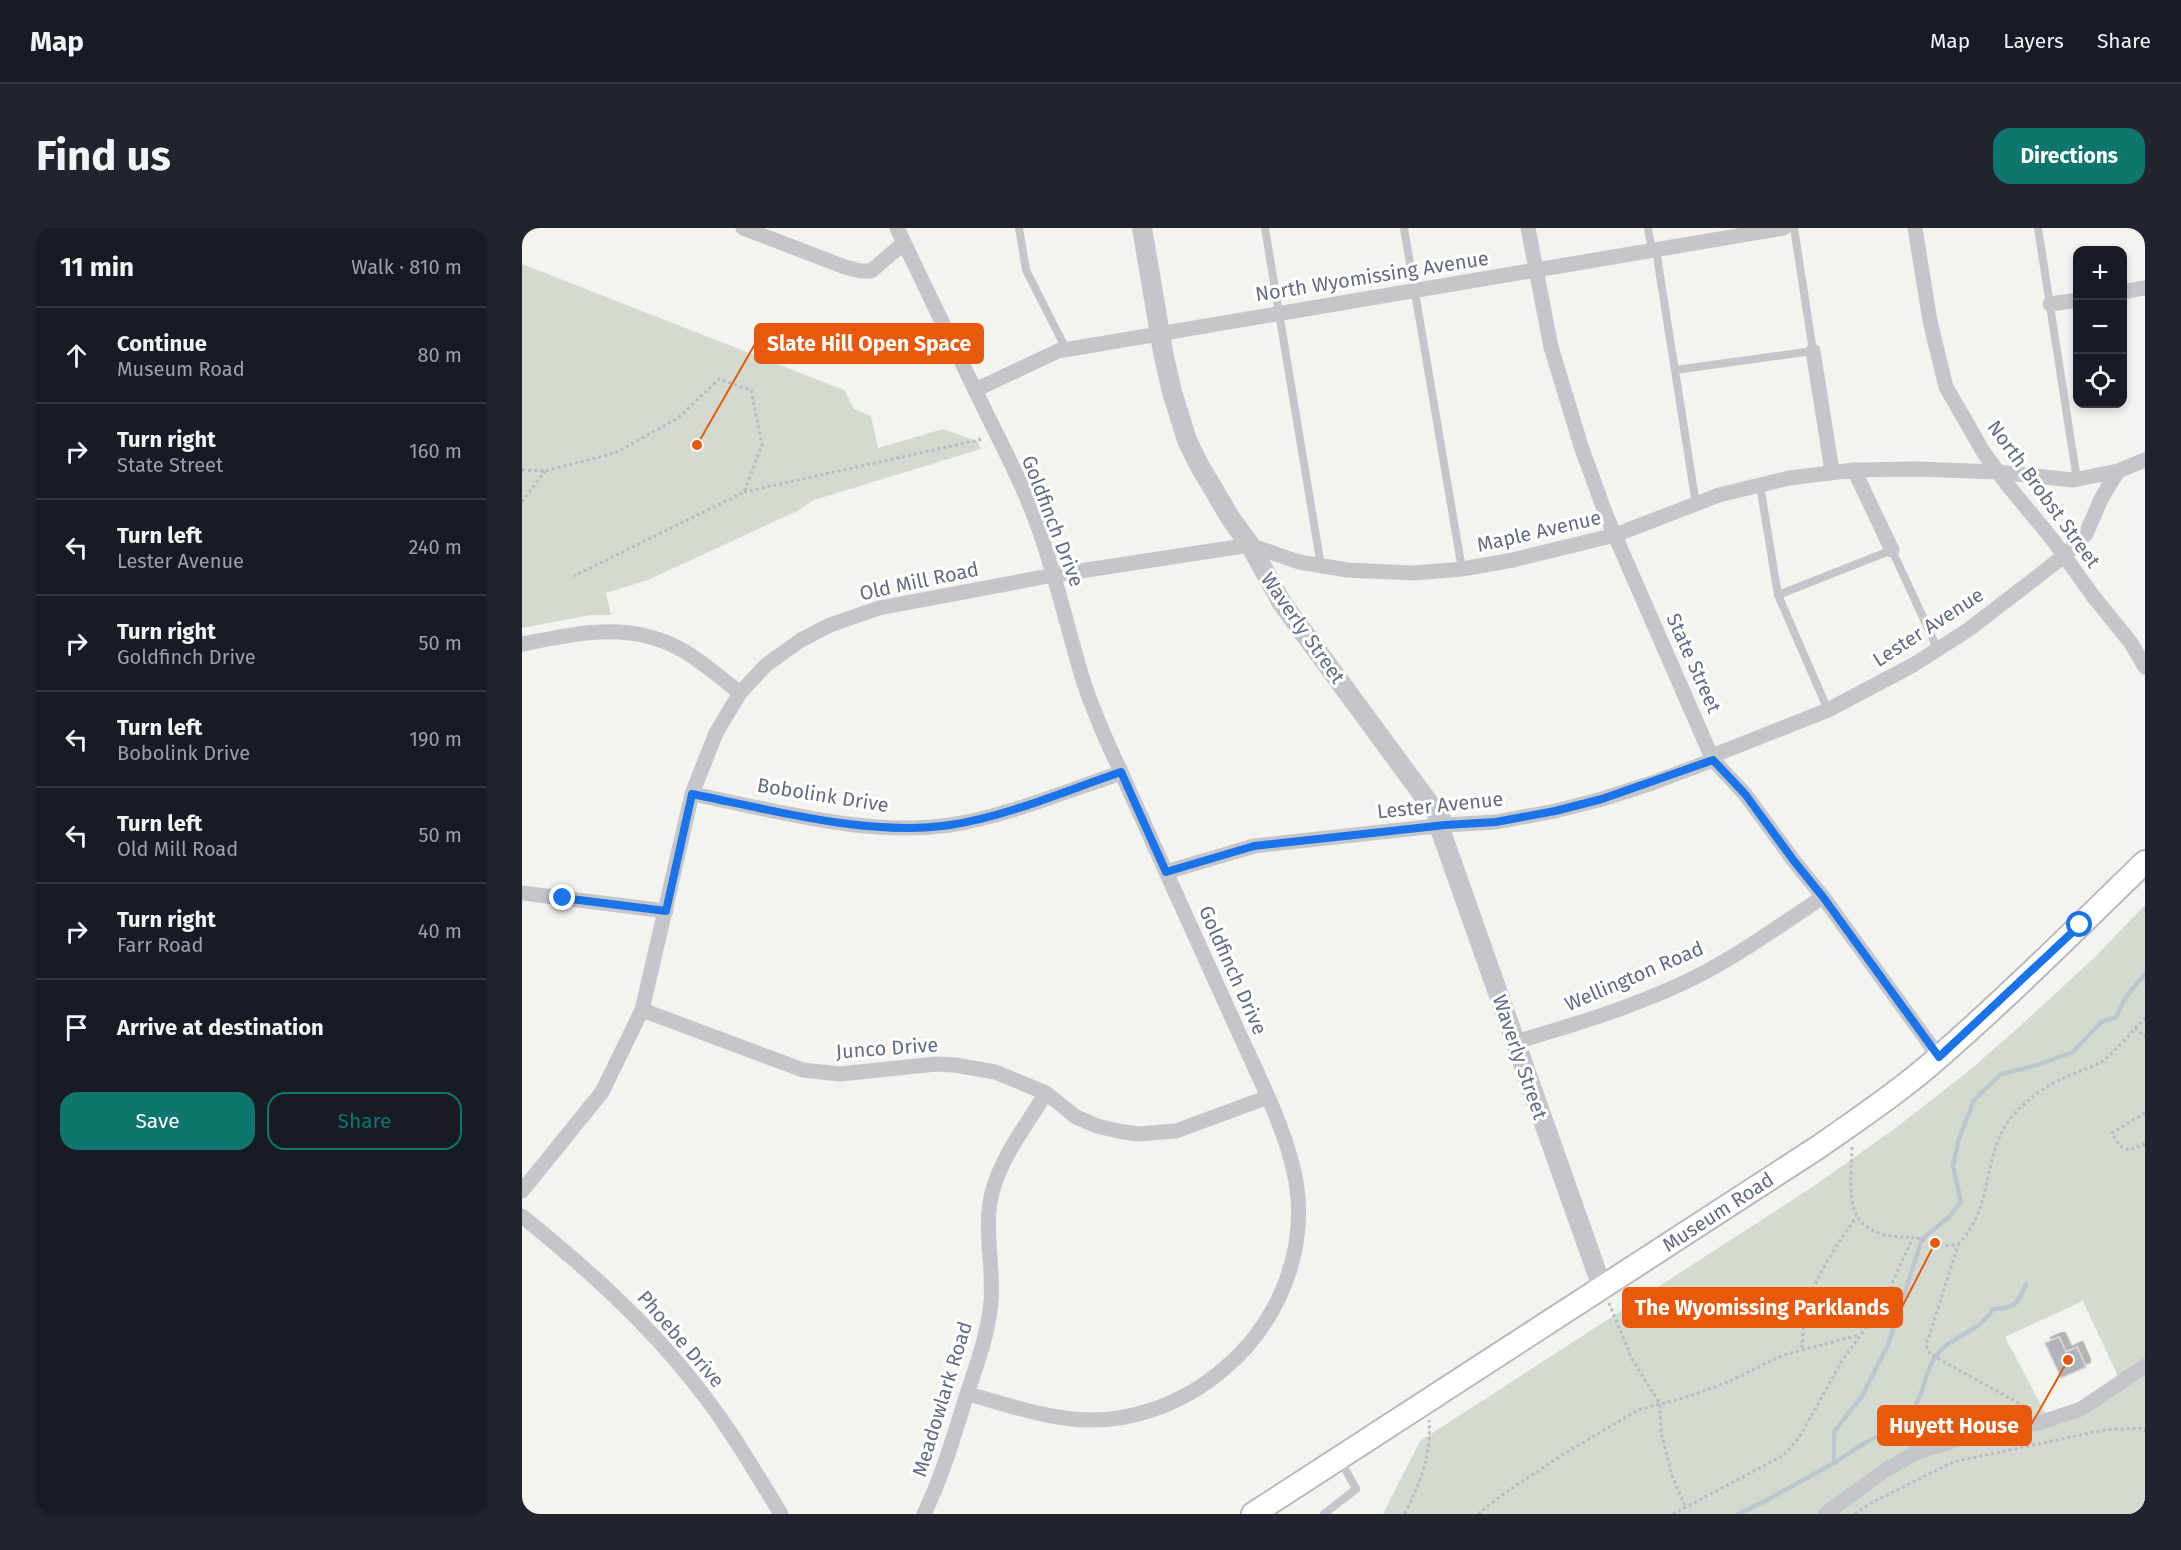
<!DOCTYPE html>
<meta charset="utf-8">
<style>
:root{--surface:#171b24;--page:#20242c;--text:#f1f3f6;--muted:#9ea1a6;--line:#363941;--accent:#0f766e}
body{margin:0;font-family:"Fira Sans",sans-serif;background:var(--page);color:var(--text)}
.controls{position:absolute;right:18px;top:18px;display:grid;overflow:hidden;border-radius:12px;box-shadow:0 3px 9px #0003}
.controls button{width:54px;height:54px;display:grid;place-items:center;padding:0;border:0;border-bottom:2px solid var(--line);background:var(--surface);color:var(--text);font:30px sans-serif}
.stop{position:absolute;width:18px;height:18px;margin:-14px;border:4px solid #1a73e8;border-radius:50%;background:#fff}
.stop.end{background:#1a73e8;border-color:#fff;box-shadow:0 2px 6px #0008}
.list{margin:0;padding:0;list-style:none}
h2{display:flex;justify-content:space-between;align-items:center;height:78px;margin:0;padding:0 24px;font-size:26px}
h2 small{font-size:20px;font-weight:400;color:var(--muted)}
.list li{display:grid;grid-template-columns:39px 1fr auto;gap:18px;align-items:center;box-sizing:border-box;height:96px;padding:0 24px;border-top:2px solid var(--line)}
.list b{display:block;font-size:22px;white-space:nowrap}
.list p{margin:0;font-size:20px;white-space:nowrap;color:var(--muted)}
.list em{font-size:20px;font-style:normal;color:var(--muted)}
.actions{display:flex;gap:12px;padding:18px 24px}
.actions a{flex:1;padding:14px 0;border:2px solid var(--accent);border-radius:18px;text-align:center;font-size:21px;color:var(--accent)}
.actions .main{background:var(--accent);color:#fff}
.icon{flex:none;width:33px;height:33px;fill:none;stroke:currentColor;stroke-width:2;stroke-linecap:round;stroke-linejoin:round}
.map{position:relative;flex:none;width:1623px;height:1286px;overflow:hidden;border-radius:18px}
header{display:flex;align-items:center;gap:36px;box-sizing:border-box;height:84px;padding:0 30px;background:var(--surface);border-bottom:2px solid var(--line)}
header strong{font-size:28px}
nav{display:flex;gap:33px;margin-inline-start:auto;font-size:21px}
.intro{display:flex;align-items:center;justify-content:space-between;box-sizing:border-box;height:144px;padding:0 36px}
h1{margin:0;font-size:42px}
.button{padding:15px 27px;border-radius:18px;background:var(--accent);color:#fff;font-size:21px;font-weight:700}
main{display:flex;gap:36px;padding:0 36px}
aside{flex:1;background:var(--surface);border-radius:18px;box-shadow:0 3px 9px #0003}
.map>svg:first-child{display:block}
</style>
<header>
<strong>Map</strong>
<nav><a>Map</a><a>Layers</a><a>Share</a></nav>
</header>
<div class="intro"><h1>Find us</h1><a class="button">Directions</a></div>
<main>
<aside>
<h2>11 min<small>Walk · 810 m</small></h2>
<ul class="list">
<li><svg class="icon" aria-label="ahead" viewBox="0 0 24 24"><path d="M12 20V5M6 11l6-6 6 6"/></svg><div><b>Continue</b><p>Museum Road</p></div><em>80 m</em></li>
<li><svg class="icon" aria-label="right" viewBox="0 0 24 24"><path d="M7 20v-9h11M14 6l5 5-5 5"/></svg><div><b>Turn right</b><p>State Street</p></div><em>160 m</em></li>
<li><svg class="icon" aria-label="left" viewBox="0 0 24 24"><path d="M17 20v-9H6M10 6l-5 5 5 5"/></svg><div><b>Turn left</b><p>Lester Avenue</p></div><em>240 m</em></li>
<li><svg class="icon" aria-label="right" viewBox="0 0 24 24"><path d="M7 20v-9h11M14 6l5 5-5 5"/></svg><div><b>Turn right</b><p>Goldfinch Drive</p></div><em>50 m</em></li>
<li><svg class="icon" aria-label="left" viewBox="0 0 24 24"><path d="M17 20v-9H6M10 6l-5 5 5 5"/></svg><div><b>Turn left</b><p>Bobolink Drive</p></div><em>190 m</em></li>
<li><svg class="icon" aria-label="left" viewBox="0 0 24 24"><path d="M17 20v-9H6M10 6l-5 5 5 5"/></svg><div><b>Turn left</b><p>Old Mill Road</p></div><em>50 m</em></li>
<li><svg class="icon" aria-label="right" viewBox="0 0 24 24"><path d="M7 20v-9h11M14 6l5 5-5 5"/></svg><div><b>Turn right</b><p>Farr Road</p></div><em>40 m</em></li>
<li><svg class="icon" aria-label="arrive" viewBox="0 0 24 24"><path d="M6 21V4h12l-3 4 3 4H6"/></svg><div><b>Arrive at destination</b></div></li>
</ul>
<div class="actions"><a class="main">Save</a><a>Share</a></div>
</aside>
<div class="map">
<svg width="1623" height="1286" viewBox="0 0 1623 1286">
<defs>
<filter id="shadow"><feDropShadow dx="5.5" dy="-5.5" stdDeviation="0" flood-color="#0004"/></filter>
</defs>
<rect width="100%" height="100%" fill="#f3f4f0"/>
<g fill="#d3dbd1" fill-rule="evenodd">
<polygon points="0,36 322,162 332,181 349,188 356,220 421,201 455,213 459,221 292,272 275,283 126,352 84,365 89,387 69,387 0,400"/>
<path d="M1623,677V1286H861L898,1213L1292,958L1375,899L1449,841L1498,798L1572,730ZM1561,1073L1599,1155L1527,1192L1483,1109Z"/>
</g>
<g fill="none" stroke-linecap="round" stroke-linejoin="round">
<g stroke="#bfc7ce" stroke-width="4.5">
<path d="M1312,1235C1322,1229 1333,1221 1343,1215C1358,1207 1378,1200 1389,1185C1404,1165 1402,1137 1421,1120C1439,1105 1457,1103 1471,1081C1495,1080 1495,1076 1504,1056"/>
<polyline points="1216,1286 1247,1271 1312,1235 1312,1204 1340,1168 1366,1117 1400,1011 1426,990 1439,974 1431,938 1437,911 1452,872 1479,846 1512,838 1551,824 1579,794 1594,789 1604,769 1623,746"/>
</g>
</g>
<polygon fill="#afb3bb" stroke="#d5d5d3" stroke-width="1.5" filter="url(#shadow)" points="1537,1109 1544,1124 1555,1119 1564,1139 1539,1150 1523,1115"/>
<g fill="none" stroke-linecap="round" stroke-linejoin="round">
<defs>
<path id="secondary" d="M731,1286L1298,918C1339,889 1381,861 1418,828C1489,766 1556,699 1623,634"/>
</defs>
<use href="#secondary" stroke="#b8bac0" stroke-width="26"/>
<g stroke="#bbbcbf" stroke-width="3" stroke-dasharray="3 3" stroke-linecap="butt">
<polyline points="0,242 23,243 93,225 156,190 197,151 229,162 240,217 222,264 52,348"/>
<polyline points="222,264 461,211"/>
<polyline points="0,274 23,243"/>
<polyline points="1613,800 1623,809"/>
<polyline points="1623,885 1590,905 1598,918 1607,922 1623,916"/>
<path d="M1330,919C1328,973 1321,1010 1391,1009"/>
<polyline points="1437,1015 1404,1117 1408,1126 1507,1181"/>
<polyline points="1087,1075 1110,1131 1138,1176 1139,1204 1150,1248 1164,1280"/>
<path d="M1280,1120C1281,1110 1281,1098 1283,1088C1289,1055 1315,1016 1334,989"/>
<path d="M883,1286C898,1254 910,1228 907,1192"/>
<polyline points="956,1286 980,1267 1040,1227 1116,1182 1168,1168 1208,1153 1261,1127 1337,1107"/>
<path d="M1151,1286L1262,1227L1277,1210L1321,1131L1360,1078L1391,1009C1404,1012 1428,1024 1439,1013C1470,980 1461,930 1486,894C1498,877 1520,860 1539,851C1551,845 1565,842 1577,835C1588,830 1613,800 1623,790"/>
<polyline points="1333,1286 1349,1275 1431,1234 1582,1202 1617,1200 1623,1203"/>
</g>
<g stroke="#c4c6ca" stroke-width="8">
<polyline points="497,0 504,42 544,121"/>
<polyline points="743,0 799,338"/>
<polyline points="882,0 940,341"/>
<polyline points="1126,0 1130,23"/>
<polyline points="1516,0 1555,252"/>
<polyline points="1134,22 1174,276"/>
<polyline points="1153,142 1291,123 1272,0"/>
<polyline points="1238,257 1256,367 1306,482"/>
<polyline points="1256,367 1370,322 1416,422"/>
<polyline points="802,1286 834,1261 818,1231"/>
</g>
<g stroke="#c4c6ca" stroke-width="15">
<polyline points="221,0 323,39 339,43 349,43 382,15"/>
<path d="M375,0C402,57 430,115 458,172C473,204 490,235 504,268C527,322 540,379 556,435C565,469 583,510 598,542C636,625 673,709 711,792C734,844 772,914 776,970C781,1034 752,1098 704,1139C660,1178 600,1199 542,1190C509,1186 477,1174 446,1166"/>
<polyline points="1006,0 1029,119 1059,218 1084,287 1191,532 1223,566 1272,633 1301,669 1417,829"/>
<polyline points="1393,0 1408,93 1424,159 1462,225 1484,255 1531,312 1571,368 1609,415 1623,439"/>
<polyline points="1600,64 1623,60"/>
<polyline points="1528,76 1556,72"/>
<polyline points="1291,123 1310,243"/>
<polyline points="453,162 536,123 1262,0"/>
<polyline points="1332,242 1395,241 1476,244 1551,252 1596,243 1623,232"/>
<path d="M0,416C57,405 108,392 162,423C182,435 200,451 218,465"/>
<polyline points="1190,528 1306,482 1391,437 1446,402 1542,328 1564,306 1579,271 1596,243"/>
<path d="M170,566C252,582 345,609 428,597C485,588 544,563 599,545"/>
<polyline points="644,644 732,618 923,597 974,594 1033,583 1080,571 1130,555 1191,532"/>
<polyline points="0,665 144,683"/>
<polyline points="120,782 281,842 318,846 414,836 433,837 473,844 524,865 554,889 575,898 596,903 616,906 654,903 746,869"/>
<path d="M993,814C1049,798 1104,781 1157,757C1208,734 1254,700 1301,669"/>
<polyline points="0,963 80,864 120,782 170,566 194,505 218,465 244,437 279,412 308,397 357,380 532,347 728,317 777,334 825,342 892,345 940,341 991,332 1093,307 1197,267 1238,257 1267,250 1332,242 1370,322"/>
<path d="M0,988C63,1039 123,1092 173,1156C206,1197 232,1242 259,1286"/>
<path d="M402,1286C421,1247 432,1207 445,1166C455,1135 466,1107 469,1074C472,1038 461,1000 470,965C479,929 505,896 524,865"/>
<polyline points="1303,1286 1362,1243 1393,1225 1446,1208 1517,1195 1559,1181 1623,1138"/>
</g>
<g stroke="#c4c6ca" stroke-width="20">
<polyline points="620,0 641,124 650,164 665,212 676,235 709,291 728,317 760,375 923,597"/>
<polyline points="917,598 1080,1059"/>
</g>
<use href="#secondary" stroke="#fff" stroke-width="22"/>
</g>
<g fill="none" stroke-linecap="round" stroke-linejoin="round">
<path stroke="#1a73e8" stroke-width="8" d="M41,670L144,683L170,566C251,582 346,609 428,597C486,588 543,563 599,544L644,644L732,618L923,597L974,594L1033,583L1080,571L1191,532L1223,566L1272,633L1301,669L1417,829L1558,697"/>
</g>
<g text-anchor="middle" stroke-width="6" stroke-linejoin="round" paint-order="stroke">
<g font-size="20" fill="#626c82" stroke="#fff">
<text transform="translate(850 48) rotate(-9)" y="7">North Wyomissing Avenue</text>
<text transform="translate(1522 266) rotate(54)" y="7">North Brobst Street</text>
<text transform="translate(531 293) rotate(69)" y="7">Goldfinch Drive</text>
<text transform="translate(1017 303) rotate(-13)" y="7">Maple Avenue</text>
<text transform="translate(397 353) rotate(-12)" y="7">Old Mill Road</text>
<text transform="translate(1406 399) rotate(-33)" y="7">Lester Avenue</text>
<text transform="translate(781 400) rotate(55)" y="7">Waverly Street</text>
<text transform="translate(1172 435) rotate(66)" y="7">State Street</text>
<text transform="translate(301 567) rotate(9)" y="7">Bobolink Drive</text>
<text transform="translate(918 577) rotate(-6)" y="7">Lester Avenue</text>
<text transform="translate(711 742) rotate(66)" y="7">Goldfinch Drive</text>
<text transform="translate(1112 748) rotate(-23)" y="7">Wellington Road</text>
<text transform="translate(365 820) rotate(-4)" y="7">Junco Drive</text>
<text transform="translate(998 829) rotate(71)" y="7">Waverly Street</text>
<text transform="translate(1196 984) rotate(-33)" y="7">Museum Road</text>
<text transform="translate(159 1111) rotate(49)" y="7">Phoebe Drive</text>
<text transform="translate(420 1171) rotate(-73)" y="7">Meadowlark Road</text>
</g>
</g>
<path fill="none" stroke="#e8590c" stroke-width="2" d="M175 217L233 116M1413 1015L1380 1079M1546 1132L1509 1197"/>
<g fill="#e8590c" stroke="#fff" stroke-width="2">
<circle cx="175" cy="217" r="6"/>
<circle cx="1413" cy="1015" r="6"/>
<circle cx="1546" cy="1132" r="6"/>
</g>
<g fill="#e8590c" stroke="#e8590c" stroke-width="2">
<rect x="233" y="96" width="228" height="39" rx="6"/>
<rect x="1101" y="1060" width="279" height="39" rx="6"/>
<rect x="1356" y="1178" width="153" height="39" rx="6"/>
</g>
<g font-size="21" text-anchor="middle" font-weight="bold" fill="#fff">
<text x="347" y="123">Slate Hill Open Space</text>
<text x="1240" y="1087">The Wyomissing Parklands</text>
<text x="1432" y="1205">Huyett House</text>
</g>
</svg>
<div class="controls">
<button>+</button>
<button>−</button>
<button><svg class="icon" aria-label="locate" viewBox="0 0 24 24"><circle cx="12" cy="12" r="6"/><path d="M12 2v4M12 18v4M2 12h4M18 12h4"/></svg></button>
</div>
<div class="stop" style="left:1558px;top:697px"></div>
<div class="stop end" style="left:41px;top:670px"></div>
</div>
</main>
